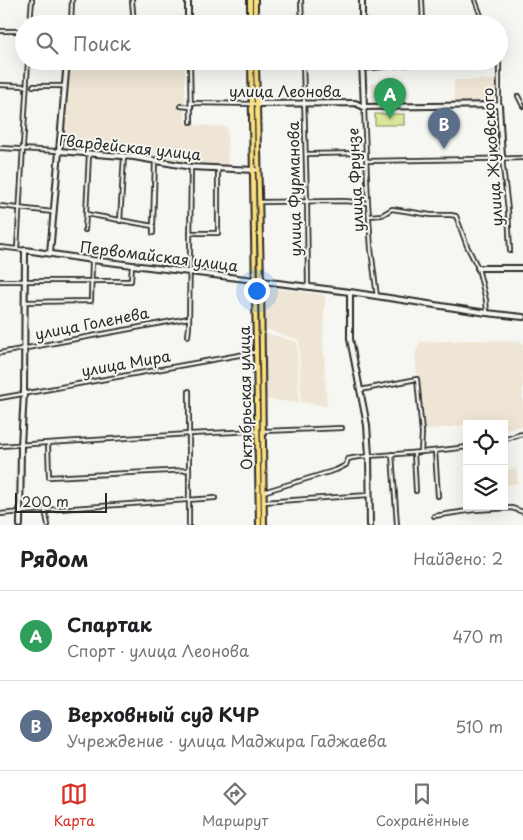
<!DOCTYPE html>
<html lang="ru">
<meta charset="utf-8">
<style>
:root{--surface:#fff;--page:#f6f6f6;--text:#202124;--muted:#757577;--line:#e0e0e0;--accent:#d93025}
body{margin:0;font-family:"Playpen Sans",sans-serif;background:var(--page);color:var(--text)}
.controls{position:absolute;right:15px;bottom:15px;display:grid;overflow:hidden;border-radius:0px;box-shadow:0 5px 20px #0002}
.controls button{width:45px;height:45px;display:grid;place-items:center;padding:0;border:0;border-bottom:1px solid var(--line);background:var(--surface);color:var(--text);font:25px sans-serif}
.scale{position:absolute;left:15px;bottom:12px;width:92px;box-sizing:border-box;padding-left:5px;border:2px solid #2b2b2b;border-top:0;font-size:14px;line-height:18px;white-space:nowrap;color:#2b2b2b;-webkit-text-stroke:4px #f6f6f2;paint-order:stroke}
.you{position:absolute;left:256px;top:290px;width:18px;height:18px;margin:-12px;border:4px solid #fff;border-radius:50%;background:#1a73e8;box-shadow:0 0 0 8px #1a73e833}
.badge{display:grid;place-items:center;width:32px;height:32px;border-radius:50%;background:var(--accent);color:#fff;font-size:16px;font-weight:700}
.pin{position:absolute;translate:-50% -41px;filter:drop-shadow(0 1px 2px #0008)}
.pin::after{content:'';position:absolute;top:26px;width:18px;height:15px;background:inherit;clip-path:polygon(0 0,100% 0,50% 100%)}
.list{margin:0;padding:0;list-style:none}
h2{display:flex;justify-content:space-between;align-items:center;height:65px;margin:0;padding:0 20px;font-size:21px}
h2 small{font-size:16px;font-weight:400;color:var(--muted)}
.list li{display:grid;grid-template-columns:32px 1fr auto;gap:15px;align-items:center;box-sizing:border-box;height:90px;padding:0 20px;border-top:1px solid var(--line)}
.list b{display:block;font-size:19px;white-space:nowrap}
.list p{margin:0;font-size:16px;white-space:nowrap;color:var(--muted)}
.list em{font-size:16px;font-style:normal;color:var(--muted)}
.icon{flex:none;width:28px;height:28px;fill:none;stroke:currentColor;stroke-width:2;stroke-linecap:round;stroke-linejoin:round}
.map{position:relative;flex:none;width:523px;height:525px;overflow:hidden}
.search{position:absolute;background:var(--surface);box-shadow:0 5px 20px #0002;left:15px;right:15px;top:15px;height:55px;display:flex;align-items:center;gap:12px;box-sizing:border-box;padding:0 18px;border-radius:28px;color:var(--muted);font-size:19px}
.sheet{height:245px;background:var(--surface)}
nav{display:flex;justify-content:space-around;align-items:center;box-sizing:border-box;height:70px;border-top:1px solid var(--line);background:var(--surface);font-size:14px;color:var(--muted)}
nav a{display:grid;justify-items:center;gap:2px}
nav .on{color:var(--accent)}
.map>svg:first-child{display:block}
</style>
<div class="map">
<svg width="523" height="525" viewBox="0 0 523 525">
<rect width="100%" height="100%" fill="#f6f6f2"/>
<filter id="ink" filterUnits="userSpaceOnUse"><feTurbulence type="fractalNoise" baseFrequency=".02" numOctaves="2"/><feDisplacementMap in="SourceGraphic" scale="10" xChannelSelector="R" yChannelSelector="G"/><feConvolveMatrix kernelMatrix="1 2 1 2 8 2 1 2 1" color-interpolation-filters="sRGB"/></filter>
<g filter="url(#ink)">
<g fill="#eee5d4">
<polygon points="71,61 185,61 185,124 227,127 228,165 185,163 144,155 62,148"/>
<polygon points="454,80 496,80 497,102 454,102"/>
<polygon points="404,82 405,103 372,103 371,83"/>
<polygon points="265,287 325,295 323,342 327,406 301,402 299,340 265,329"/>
<polygon points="265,333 297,342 299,403 266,399"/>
<polygon points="477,340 523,342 523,426 504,429 504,424 467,424 467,431 464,425 423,431 415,355 420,342"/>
<polygon points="516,468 518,483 505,485 504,488 504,470"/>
</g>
<rect fill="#dae699" stroke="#828862" x="375" y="114" width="29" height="11"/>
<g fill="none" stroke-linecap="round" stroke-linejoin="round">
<defs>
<g id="street">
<polyline points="132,0 134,24"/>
<polyline points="301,0 302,24"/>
<polyline points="422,0 423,24"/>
<polyline points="475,0 484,24"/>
<polyline points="30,24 32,0"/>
<polyline points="71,24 72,0"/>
<polyline points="0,31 24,31"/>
<polyline points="190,61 191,122"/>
<polyline points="303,61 307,201 308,287"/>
<polyline points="499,61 499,105"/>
<polyline points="362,69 443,61"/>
<polyline points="0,85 26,86"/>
<polyline points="33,86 64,86"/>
<polyline points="518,96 523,106"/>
<polyline points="191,103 257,104"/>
<polyline points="181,106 191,107"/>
<polyline points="364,107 368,203 371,249 377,297"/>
<polyline points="0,148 58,151"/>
<polyline points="89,154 86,214 153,226 155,160"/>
<polyline points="306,154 366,153"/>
<polyline points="502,158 508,210 510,251"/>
<polyline points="367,161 523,158"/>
<polyline points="260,202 344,201 368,203"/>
<polyline points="0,206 53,212"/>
<polyline points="369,216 382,215 392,209 431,215 451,215 456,216 467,246 478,268 486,300 487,313"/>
<polyline points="120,221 124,156"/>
<polyline points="85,230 86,214"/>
<polyline points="153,233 153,226"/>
<polyline points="190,233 218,233 218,168"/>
<polyline points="0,247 25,250"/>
<polyline points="17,249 28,61"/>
<polyline points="0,281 131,281 132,265"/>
<polyline points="24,302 91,301 92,260"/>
<polyline points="188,336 189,327 191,167"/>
<polyline points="0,353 189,318"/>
<polyline points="360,390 417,379 422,433 421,452"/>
<polyline points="189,391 189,525"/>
<polyline points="0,398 256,352"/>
<polyline points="264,431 342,428"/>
<polyline points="504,440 518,435 523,434"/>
<polyline points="48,444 49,477 189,470"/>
<polyline points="0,446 189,434 257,431"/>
<polyline points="435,451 438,496"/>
<polyline points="414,453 416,491"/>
<polyline points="392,454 397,525"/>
<path d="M263,492L336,470L346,465L348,459C360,456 372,456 384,455C412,453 439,451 467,447"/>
<polyline points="263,502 369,495"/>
<polyline points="45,510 48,525"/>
<polyline points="0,514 45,510 215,498"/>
<polyline points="434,516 474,510 512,508 523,512"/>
</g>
<g id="secondary">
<polyline points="188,0 188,24"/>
<polyline points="362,24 362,0"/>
<polyline points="362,61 364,107"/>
<polyline points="257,104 355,103 364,107 499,105 502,158"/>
<polyline points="58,151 134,157 191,167 255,170"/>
<polyline points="50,253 67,61"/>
<polyline points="478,268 523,268"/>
<polyline points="350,292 350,339 367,425 369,456 370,525"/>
<polyline points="20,525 21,445 24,393 25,250 92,260 350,292 487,313 523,317"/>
</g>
<g id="primary">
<polyline points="250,0 250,24"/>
<polyline points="255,0 255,24"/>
<polyline points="251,61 259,525"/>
<polyline points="256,61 261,281 264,525"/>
</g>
</defs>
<use href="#street" stroke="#2b2b2b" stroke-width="6"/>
<use href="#secondary" stroke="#2b2b2b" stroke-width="8"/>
<use href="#primary" stroke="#2b2b2b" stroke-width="8"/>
<use href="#street" stroke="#f6f6f2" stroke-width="2.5"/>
<use href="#secondary" stroke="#f6f6f2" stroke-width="4"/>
<use href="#primary" stroke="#fbe080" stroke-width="4"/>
</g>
</g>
<g text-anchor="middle" stroke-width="4" stroke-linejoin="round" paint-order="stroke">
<g font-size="15" fill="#2b2b2b" stroke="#f6f6f2">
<text x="285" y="97">улица Леонова</text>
<text transform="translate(130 148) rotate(6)" y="5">Гвардейская улица</text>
<text transform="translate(493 157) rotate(-94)" y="5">улица Жуковского</text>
<text transform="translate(356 180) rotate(-93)" y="5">улица Фрунзе</text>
<text transform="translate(295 189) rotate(-91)" y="5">улица Фурманова</text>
<text transform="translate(159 257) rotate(7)" y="5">Первомайская улица</text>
<text transform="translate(92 324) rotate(-11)" y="5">улица Голенева</text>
<text transform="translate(126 364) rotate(-10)" y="5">улица Мира</text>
<text transform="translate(246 398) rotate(-91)" y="5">Октябрьская улица</text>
</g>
</g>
</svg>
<div class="controls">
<button><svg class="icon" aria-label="locate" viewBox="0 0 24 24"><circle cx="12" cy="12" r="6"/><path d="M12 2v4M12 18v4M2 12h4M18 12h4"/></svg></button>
<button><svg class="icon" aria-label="layers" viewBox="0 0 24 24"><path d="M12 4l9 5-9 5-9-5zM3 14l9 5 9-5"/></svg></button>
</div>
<div class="scale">200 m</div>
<div class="you"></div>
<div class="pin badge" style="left:390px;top:119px;background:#2e9e5b">A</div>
<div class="pin badge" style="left:444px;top:149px;background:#5c6f8a">B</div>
<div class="search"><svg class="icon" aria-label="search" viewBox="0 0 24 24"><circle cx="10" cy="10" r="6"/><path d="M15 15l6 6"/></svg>Поиск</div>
</div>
<section class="sheet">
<h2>Рядом<small>Найдено: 2</small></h2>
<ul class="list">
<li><span class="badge" style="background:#2e9e5b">A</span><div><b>Спартак</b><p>Спорт · улица Леонова</p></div><em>470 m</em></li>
<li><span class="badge" style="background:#5c6f8a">B</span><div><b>Верховный суд КЧР</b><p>Учреждение · улица Маджира Гаджаева</p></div><em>510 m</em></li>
</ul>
</section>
<nav>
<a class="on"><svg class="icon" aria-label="map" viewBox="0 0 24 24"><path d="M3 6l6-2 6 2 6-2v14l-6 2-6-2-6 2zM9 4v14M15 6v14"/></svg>Карта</a>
<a><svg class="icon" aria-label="directions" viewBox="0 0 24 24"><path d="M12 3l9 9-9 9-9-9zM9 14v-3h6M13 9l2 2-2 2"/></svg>Маршрут</a>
<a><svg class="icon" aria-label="saved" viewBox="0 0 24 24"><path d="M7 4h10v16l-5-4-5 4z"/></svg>Сохранённые</a>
</nav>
